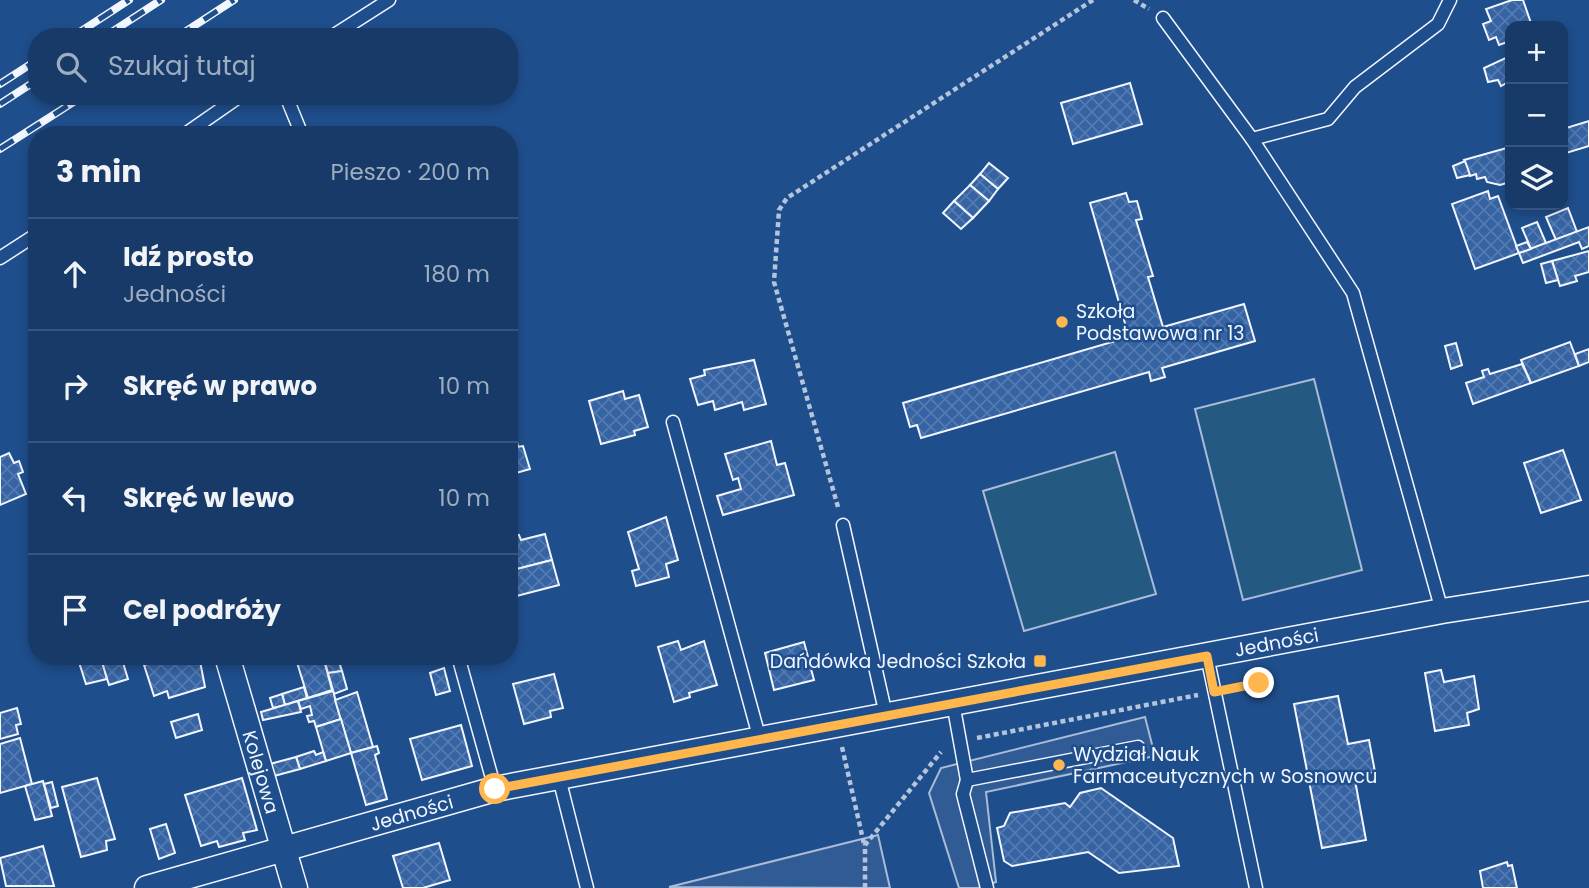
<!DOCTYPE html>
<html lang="pl">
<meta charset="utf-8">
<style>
:root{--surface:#173a69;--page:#20416f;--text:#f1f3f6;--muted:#9eadc0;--line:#36547d}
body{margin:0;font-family:Poppins,sans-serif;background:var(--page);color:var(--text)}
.controls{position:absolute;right:21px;top:21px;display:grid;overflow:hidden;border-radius:14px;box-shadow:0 4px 10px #0003}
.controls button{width:63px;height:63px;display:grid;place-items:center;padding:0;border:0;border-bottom:2px solid var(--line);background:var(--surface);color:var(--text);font:35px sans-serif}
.stop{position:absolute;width:21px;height:21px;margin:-16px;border:5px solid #ffb74d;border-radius:50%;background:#fff}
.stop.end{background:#ffb74d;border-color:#fff;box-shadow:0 2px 7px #0008}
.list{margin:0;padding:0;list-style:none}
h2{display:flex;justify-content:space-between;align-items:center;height:91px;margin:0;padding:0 28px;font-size:30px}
h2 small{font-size:23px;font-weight:400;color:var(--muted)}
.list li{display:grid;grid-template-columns:46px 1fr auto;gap:21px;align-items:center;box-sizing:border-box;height:112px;padding:0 28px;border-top:2px solid var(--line)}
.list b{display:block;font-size:26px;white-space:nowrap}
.list p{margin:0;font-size:23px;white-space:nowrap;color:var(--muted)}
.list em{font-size:23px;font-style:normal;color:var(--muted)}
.icon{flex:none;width:38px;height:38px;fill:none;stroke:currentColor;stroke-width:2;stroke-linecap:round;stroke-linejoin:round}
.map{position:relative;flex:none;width:1589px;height:888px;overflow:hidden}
.search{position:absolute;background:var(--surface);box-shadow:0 4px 10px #0003;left:28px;top:28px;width:490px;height:77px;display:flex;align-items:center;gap:18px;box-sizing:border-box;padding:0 24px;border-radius:28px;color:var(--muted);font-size:26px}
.panel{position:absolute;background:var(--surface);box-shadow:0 4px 10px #0003;left:28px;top:126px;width:490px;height:539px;border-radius:28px}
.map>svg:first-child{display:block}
</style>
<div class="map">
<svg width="1589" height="888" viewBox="0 0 1589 888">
<defs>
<pattern id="building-cross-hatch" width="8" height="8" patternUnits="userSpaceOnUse" patternTransform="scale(1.75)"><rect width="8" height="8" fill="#3563a3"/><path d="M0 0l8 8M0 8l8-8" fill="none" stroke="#537ab1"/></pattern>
</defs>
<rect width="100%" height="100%" fill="#1f4e8c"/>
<g fill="#245a82" stroke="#a8bbd7" stroke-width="2">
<polygon points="1314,379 1362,570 1243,600 1195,409"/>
<polygon points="1115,452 1156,594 1024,631 983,491"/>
</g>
<g fill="#305b95" stroke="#a8bbd7" stroke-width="2">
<polygon points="1145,717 1155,756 986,792 996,882 978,888 959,888 929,793 941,768"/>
<polygon points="878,835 890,888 669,887"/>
</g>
<g fill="url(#building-cross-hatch)" stroke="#f2f6ff" stroke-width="2">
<polygon points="1512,0 1523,0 1532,26 1510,26 1510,41 1499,45 1496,37 1489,40 1483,24 1491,21 1486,9"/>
<polygon points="1510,56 1510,81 1501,86 1498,80 1488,82 1484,68"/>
<polygon points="1130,83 1142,124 1073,144 1061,103"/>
<polygon points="1589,121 1589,146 1563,154 1563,129"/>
<polygon points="1510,147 1510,182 1500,185 1487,182 1485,177 1477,179 1476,174 1470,176 1464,160"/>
<polygon points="1465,161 1470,175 1457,178 1453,166"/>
<polygon points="989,163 1008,178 998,189 980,174"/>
<polygon points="980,174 998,189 989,201 970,185"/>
<polygon points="970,185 989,201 973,218 954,201"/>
<polygon points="1488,191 1490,199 1498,196 1519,253 1475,269 1452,204"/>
<polygon points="1126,193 1129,202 1137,201 1142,219 1136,220 1153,276 1148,277 1163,327 1244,304 1255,341 1162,368 1165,377 1151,381 1149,372 921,438 917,425 910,427 903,403 1129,337 1090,203"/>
<polygon points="954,201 973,218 961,229 943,213"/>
<polygon points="1568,208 1577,232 1556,240 1546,217"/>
<polygon points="1537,222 1546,243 1531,249 1522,228"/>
<polygon points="1589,227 1589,246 1582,249 1579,242 1523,263 1519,253"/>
<polygon points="1527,242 1531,249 1519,253 1516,246"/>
<polygon points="1589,251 1589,272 1575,276 1577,281 1560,286 1552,261"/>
<polygon points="1552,261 1558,280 1546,283 1541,264"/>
<polygon points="1570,342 1579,366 1531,383 1521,360"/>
<polygon points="1456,343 1462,365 1451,369 1445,346"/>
<polygon points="1589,349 1589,362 1579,366 1575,354"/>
<polygon points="754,360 766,404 744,410 742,402 715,410 713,401 698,405 690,379 705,375 704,370"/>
<polygon points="1522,364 1531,383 1473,404 1466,383 1484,377 1482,371 1488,369 1490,374"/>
<polygon points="623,391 625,399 639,395 648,427 634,431 635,435 601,444 589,401"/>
<polygon points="511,421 518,446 509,448 509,422"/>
<polygon points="771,441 777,465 785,463 794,495 723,515 717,496 741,489 738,478 733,480 725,454"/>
<polygon points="523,446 530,469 509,475 509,448"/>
<polygon points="1563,450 1581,500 1541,513 1524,463"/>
<polygon points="9,453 14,463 19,461 23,472 18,474 26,494 0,505 0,457"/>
<polygon points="666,517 678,560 666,564 669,577 636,586 632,571 639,569 628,532"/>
<polygon points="545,534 552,560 509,571 509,538 519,535 521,540"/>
<polygon points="552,560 559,585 509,598 509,571"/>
<polygon points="678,641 681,650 704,641 717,685 689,693 690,697 674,702 658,647"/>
<polygon points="804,642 814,680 774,690 765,653"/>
<polygon points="77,656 101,656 107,679 86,684"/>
<polygon points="121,656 128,679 109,685 102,662"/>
<polygon points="173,656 199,656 205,687 169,698 167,691 154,696 144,665"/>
<polygon points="295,656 323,656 332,690 308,698"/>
<polygon points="323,656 337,656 342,671 328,673"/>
<polygon points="444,668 450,691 436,695 430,673"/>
<polygon points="1441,670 1444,682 1474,676 1479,709 1467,713 1469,725 1435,731 1425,673"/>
<polygon points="342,671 347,689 334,694 328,673"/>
<polygon points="554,674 563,708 550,711 551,717 524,724 513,684"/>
<polygon points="304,687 307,698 285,705 282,694"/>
<polygon points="333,691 341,719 316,727 314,721 309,722 307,716 312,715 310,706 301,709 298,701"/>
<polygon points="357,692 373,747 351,753 335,700"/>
<polygon points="282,694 285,705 273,708 270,698"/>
<polygon points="1338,696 1348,744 1369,740 1375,772 1354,775 1366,840 1322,848 1294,704"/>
<polygon points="298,701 301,712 263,720 261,712"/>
<polygon points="17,708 21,724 16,725 18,734 0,739 0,713"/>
<polygon points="198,714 202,730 176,738 171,722"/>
<polygon points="341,719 351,753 326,761 316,727"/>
<polygon points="461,725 472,766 422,780 410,739"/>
<polygon points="20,738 32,784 0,793 0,744"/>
<polygon points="377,746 379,753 375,755 387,799 366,805 351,753"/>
<polygon points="314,751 316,755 323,752 326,761 300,769 296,757"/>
<polygon points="296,757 300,769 274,776 270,764"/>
<polygon points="97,778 115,839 106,841 107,850 81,857 62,787"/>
<polygon points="242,778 257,830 243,833 245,840 219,847 217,841 201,846 185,795"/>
<polygon points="43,781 52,816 35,820 25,786"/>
<polygon points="52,782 58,806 51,808 44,784"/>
<polygon points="1101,788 1173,838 1179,866 1119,873 1088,852 1012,866 1004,861 997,828 1004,826 1010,813 1065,803 1070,807 1080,793"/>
<polygon points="166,824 175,853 159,859 150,829"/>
<polygon points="439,843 450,880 423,888 403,888 393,856"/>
<polygon points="43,846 54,886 6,886 0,858"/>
<polygon points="1507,862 1508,866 1512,865 1517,888 1483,888 1480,871"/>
</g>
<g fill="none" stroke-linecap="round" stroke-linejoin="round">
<defs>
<g id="lane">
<polyline points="1163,18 1252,139 1353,293 1442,611"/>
<polyline points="331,37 389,0"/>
<polyline points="286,96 302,135"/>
<polyline points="184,135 240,96"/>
<polyline points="1252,139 1328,119 1355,87 1438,24 1450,0"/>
<polyline points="0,258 37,234"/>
<polyline points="673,422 760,740"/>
<polyline points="843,525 886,715"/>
<polyline points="458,656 495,789"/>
<polyline points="1207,656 1256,888"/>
<polyline points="953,703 967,780 1138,747"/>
<polyline points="559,778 587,888"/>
<polyline points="967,780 963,794 987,888"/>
</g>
<g id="street">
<path id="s1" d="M227,656L295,888"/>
<path id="s2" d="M147,888L495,789L1442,611L1589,588"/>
</g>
</defs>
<use href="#lane" stroke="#f2f6ff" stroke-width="15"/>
<use href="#street" stroke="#f2f6ff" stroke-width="27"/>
<g stroke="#b3c4dc" stroke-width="4.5" stroke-dasharray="5 3.5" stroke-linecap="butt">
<polyline points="1134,0 1149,9"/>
<polyline points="838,507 774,282 779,210 787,198 1093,0"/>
<polyline points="1231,689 1259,683 1268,671"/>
<polyline points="977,738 1198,695"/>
<polyline points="842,747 864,844"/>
<polyline points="865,888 865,845 941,752"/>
</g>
<use href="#lane" stroke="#1f4e8c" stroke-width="12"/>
<use href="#street" stroke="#1f4e8c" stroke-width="24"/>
<defs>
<g id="rail">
<polyline points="72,37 129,0"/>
<polyline points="104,37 161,0"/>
<polyline points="177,37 234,0"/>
<polyline points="0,84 37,60"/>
<polyline points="0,104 37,80"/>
<polyline points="0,149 83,96"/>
</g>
</defs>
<use href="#rail" stroke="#f2f6ff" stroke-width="8"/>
<use href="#rail" stroke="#1f4e8c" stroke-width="5" stroke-dasharray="16" stroke-linecap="butt"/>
</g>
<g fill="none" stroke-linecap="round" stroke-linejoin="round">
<polyline stroke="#ffb74d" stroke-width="9" points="495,789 1207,656 1214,692 1259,683"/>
</g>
<g fill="#ffb74d" stroke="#1f4e8c" stroke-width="2.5">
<circle cx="1062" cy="322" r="7"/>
<rect x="1033" y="654" width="14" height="14" rx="3.5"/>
<circle cx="1059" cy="765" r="7"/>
</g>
<g text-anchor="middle" stroke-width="5" stroke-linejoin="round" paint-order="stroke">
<g font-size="19" fill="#f2f6ff" stroke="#1f4e8c" text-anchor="start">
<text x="1076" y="318">Szkoła<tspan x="1076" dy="22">Podstawowa nr 13</tspan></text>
<text x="1026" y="668" text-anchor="end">Dańdówka Jedności Szkoła</text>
<text x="1073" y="761">Wydział Nauk<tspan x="1073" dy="22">Farmaceutycznych w Sosnowcu</tspan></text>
</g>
<g font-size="19" fill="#f2f6ff" stroke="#1f4e8c">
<text dy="7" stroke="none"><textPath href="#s2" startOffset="1157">Jedności</textPath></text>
<text dy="7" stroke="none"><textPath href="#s1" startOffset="121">Kolejowa</textPath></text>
<text dy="7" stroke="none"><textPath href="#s2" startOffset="275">Jedności</textPath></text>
</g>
</g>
</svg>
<div class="controls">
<button>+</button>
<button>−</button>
<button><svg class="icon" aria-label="layers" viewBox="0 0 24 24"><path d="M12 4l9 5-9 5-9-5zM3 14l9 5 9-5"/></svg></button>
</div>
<div class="stop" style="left:495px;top:789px"></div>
<div class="stop end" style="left:1259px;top:683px"></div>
<div class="search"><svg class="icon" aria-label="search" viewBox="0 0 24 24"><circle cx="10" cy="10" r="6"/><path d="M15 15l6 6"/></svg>Szukaj tutaj</div>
<section class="panel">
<h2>3 min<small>Pieszo · 200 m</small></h2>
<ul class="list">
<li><svg class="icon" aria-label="ahead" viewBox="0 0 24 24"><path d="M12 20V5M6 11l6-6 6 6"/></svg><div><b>Idź prosto</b><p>Jedności</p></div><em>180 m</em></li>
<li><svg class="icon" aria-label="right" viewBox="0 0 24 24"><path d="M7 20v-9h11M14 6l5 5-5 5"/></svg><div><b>Skręć w prawo</b></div><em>10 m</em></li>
<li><svg class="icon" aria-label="left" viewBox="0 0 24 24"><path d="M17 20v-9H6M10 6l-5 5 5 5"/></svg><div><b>Skręć w lewo</b></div><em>10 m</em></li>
<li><svg class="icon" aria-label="arrive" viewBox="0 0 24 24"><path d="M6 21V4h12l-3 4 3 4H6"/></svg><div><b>Cel podróży</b></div></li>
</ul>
</section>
</div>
